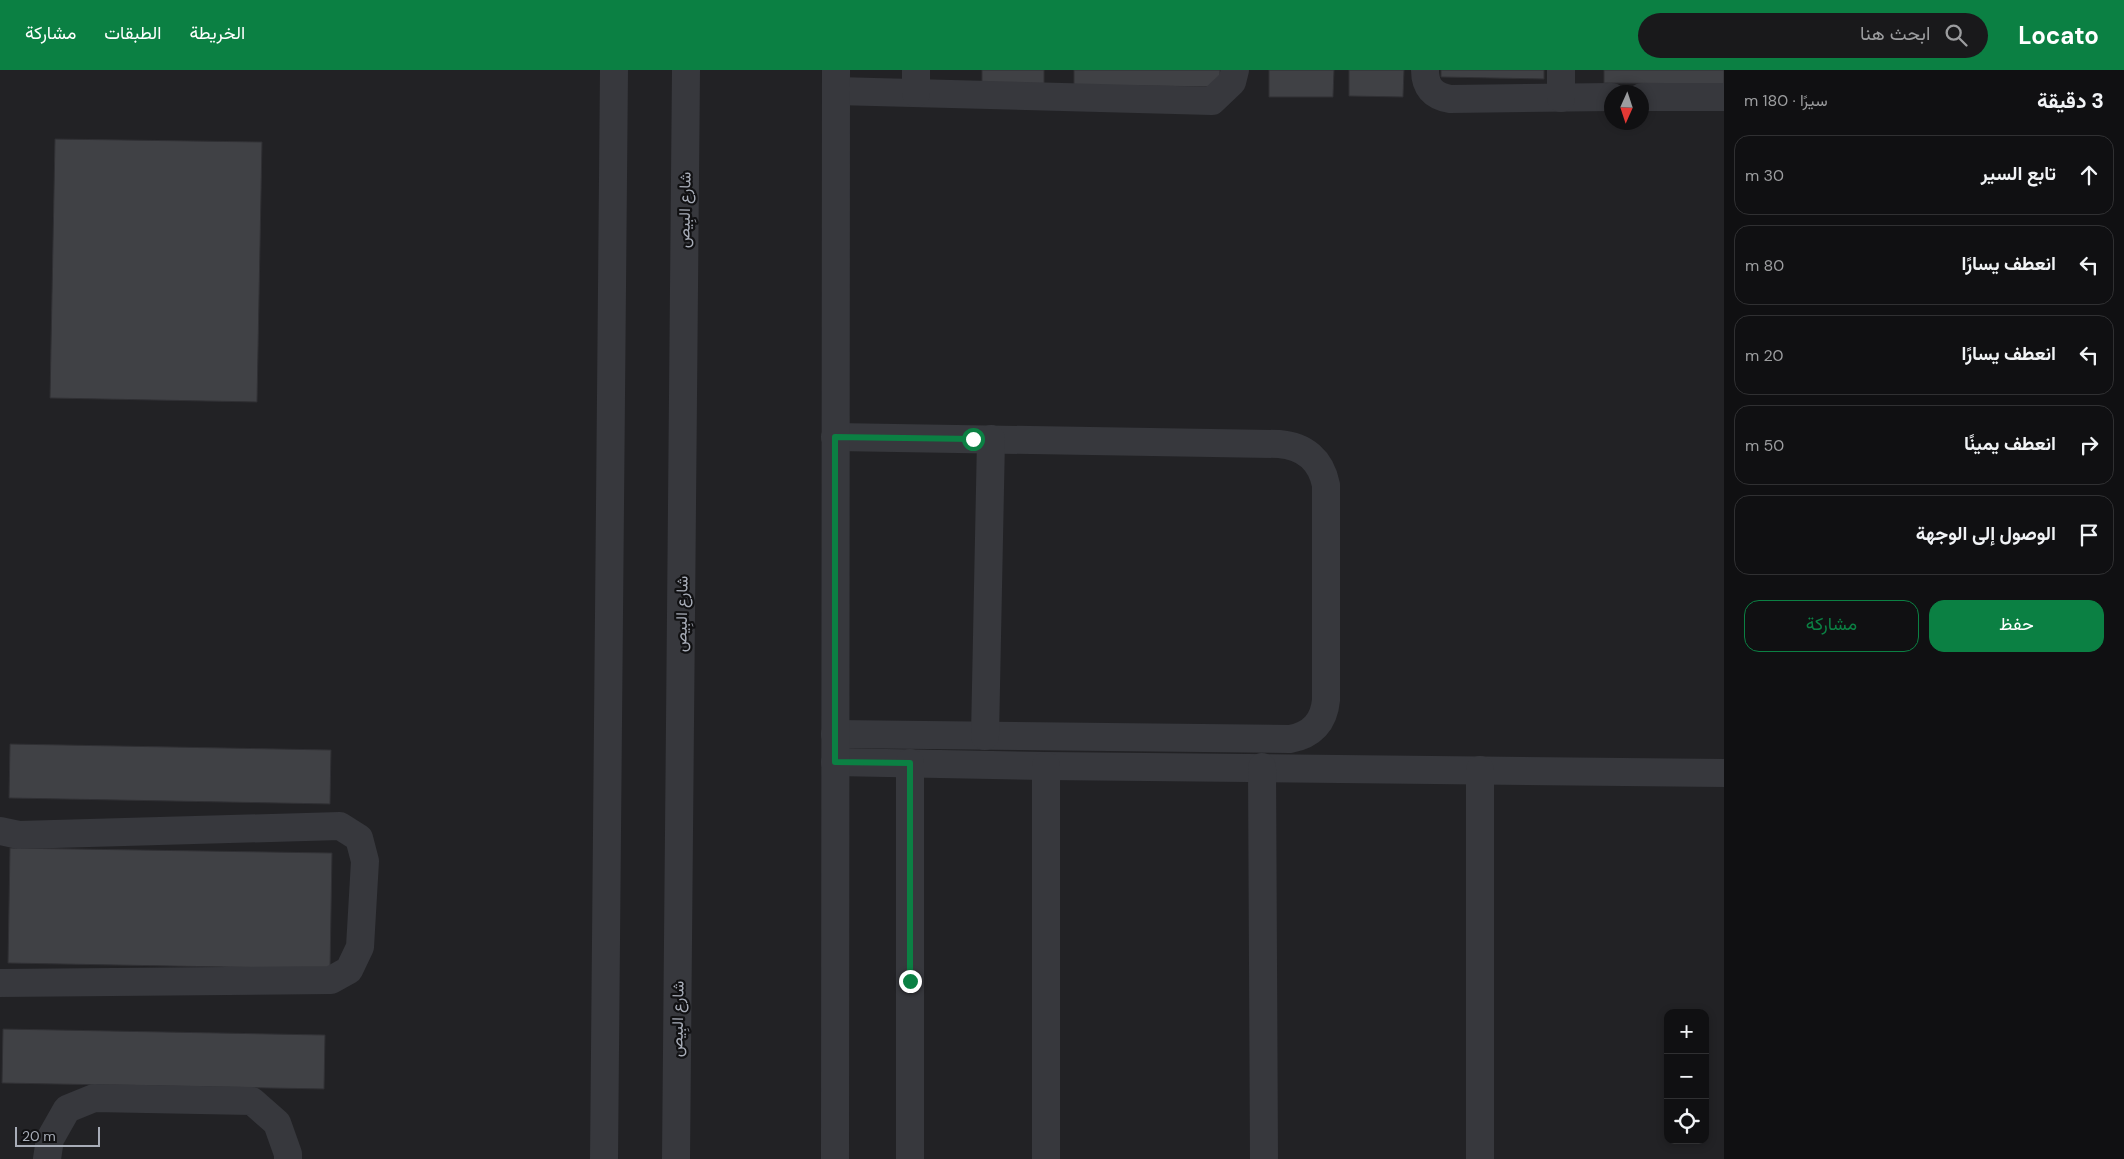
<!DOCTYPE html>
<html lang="ar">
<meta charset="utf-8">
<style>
:root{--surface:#101012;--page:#19191b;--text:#f1f3f6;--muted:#9c9d9f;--line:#303032;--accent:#0b8043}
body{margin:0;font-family:"DM Sans",Vazirmatn,sans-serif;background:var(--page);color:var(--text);direction:rtl}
.controls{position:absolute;right:15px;bottom:15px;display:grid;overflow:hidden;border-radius:10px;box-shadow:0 2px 8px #0003}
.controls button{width:45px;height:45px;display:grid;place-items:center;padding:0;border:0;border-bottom:1px solid var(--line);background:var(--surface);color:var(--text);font:25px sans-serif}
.compass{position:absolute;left:1604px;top:15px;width:45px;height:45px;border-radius:50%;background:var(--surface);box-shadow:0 2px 8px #0003;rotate:183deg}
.scale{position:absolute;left:15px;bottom:12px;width:85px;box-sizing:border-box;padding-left:5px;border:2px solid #a8adb8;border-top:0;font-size:14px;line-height:18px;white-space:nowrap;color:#a8adb8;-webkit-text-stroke:4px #111113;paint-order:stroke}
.stop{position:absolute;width:15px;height:15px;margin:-11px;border:4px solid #0b8043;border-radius:50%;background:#fff}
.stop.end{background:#0b8043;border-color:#fff;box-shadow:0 1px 5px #0008}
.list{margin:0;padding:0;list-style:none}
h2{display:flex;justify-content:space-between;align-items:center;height:65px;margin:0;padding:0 20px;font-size:21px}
h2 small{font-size:16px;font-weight:400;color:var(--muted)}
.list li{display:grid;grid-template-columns:32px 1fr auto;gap:15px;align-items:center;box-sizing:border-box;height:80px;margin:0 10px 10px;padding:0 10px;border:1px solid var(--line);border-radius:15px}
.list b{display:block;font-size:19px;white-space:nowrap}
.list em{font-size:16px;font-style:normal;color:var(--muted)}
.actions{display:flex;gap:10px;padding:15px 20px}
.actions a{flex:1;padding:11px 0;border:1px solid var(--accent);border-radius:15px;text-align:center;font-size:18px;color:var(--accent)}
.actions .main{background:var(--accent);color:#fff}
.icon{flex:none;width:28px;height:28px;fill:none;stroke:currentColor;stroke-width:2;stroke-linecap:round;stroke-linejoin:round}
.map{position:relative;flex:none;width:1724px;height:1089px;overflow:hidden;direction:ltr}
header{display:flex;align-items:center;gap:30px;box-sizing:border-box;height:70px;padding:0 25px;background:var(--accent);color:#fff}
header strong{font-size:24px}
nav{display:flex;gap:28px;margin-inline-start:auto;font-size:18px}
.search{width:350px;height:45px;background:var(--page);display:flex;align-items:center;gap:12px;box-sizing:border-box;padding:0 18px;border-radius:28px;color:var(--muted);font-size:19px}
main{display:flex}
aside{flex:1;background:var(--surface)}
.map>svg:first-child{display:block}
</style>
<header>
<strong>Locato</strong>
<div class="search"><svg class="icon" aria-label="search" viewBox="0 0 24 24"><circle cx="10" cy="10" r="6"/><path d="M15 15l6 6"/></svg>ابحث هنا</div>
<nav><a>الخريطة</a><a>الطبقات</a><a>مشاركة</a></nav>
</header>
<main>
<aside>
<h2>3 دقيقة<small>سيرًا · 180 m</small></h2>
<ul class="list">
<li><svg class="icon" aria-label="ahead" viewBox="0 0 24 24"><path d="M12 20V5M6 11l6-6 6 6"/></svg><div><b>تابع السير</b></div><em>30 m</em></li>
<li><svg class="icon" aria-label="left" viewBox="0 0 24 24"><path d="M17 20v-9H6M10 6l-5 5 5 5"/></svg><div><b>انعطف يسارًا</b></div><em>80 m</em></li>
<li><svg class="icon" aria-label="left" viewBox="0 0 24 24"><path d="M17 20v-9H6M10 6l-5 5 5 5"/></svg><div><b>انعطف يسارًا</b></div><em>20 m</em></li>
<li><svg class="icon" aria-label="right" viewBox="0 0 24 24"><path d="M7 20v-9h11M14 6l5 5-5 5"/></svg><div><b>انعطف يمينًا</b></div><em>50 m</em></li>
<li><svg class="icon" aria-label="arrive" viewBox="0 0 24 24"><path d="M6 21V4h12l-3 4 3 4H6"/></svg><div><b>الوصول إلى الوجهة</b></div></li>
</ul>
<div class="actions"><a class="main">حفظ</a><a>مشاركة</a></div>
</aside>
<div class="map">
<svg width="1724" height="1089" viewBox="0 0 1724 1089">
<rect width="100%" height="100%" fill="#161618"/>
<path fill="#222225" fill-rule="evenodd" d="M0,0H1724V1089H0ZM1612,22H1642V52H1612ZM1668,943H1705V1070H1668Z"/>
<g fill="#404145" stroke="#303034">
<polygon points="982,0 1044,0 1044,16 982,15"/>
<polygon points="1074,0 1220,0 1220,17 1074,15"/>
<polygon points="1269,0 1334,0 1333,27 1269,27"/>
<polygon points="1349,0 1404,0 1403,27 1349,26"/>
<polygon points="1441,0 1544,0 1544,9 1441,7"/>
<polygon points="1604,0 1724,0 1724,14 1604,13"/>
<polygon points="55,69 262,72 257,332 50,328"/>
<polygon points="10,674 331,680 330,734 9,728"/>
<polygon points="10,778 332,783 330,899 8,893"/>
<polygon points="3,959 325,965 324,1019 2,1013"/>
</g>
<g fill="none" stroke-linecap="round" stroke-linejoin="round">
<g stroke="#37383d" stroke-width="28">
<path d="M1425,0C1425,17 1433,26 1450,29L1612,27"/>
<polyline points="836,21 1212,31 1232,12 1235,0"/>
<polyline points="916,23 916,0"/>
<polyline points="1642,27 1724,27"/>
<polyline points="1561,28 1561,0"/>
<path d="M835,664L1290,669C1312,665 1324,652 1326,630V415C1321,390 1305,376 1279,374L835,367"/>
<polyline points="985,666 991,369"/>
<polyline points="835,692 1046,696 1724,703"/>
<polyline points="910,693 910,1089"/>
<polyline points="1262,697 1264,1089"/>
<polyline points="1480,700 1480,1089"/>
<polyline points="0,761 19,765 340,756 359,768 365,791 360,877 349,900 331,910 0,913"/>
<polyline points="47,1089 50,1069 67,1039 94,1028 252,1031 277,1053 288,1084 288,1089"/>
<polyline points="604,1089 614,0"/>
<polyline points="676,1089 686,0"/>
<polyline points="835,1089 836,0"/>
<polyline points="1046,1089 1046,696"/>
</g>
</g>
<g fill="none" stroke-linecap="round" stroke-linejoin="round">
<polyline stroke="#0b8043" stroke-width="6" points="910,911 910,693 835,692 835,367 973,369"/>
</g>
<g text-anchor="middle" stroke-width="4.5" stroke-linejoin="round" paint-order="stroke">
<g font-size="16" fill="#a8adb8" stroke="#111113">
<text transform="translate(684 140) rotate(-89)" y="6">شارع البِيص</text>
<text transform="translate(681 544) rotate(-89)" y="6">شارع البِيص</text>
<text transform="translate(677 949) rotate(-89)" y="6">شارع البِيص</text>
</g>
</g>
</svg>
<div class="controls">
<button>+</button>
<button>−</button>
<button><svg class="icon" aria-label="locate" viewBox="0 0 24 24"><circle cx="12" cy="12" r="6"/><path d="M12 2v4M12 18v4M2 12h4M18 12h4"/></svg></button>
</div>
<svg class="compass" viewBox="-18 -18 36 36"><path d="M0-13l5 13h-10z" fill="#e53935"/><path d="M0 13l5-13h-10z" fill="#9c9d9f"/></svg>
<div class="scale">20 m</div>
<div class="stop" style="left:973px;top:369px"></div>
<div class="stop end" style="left:910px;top:911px"></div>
</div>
</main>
